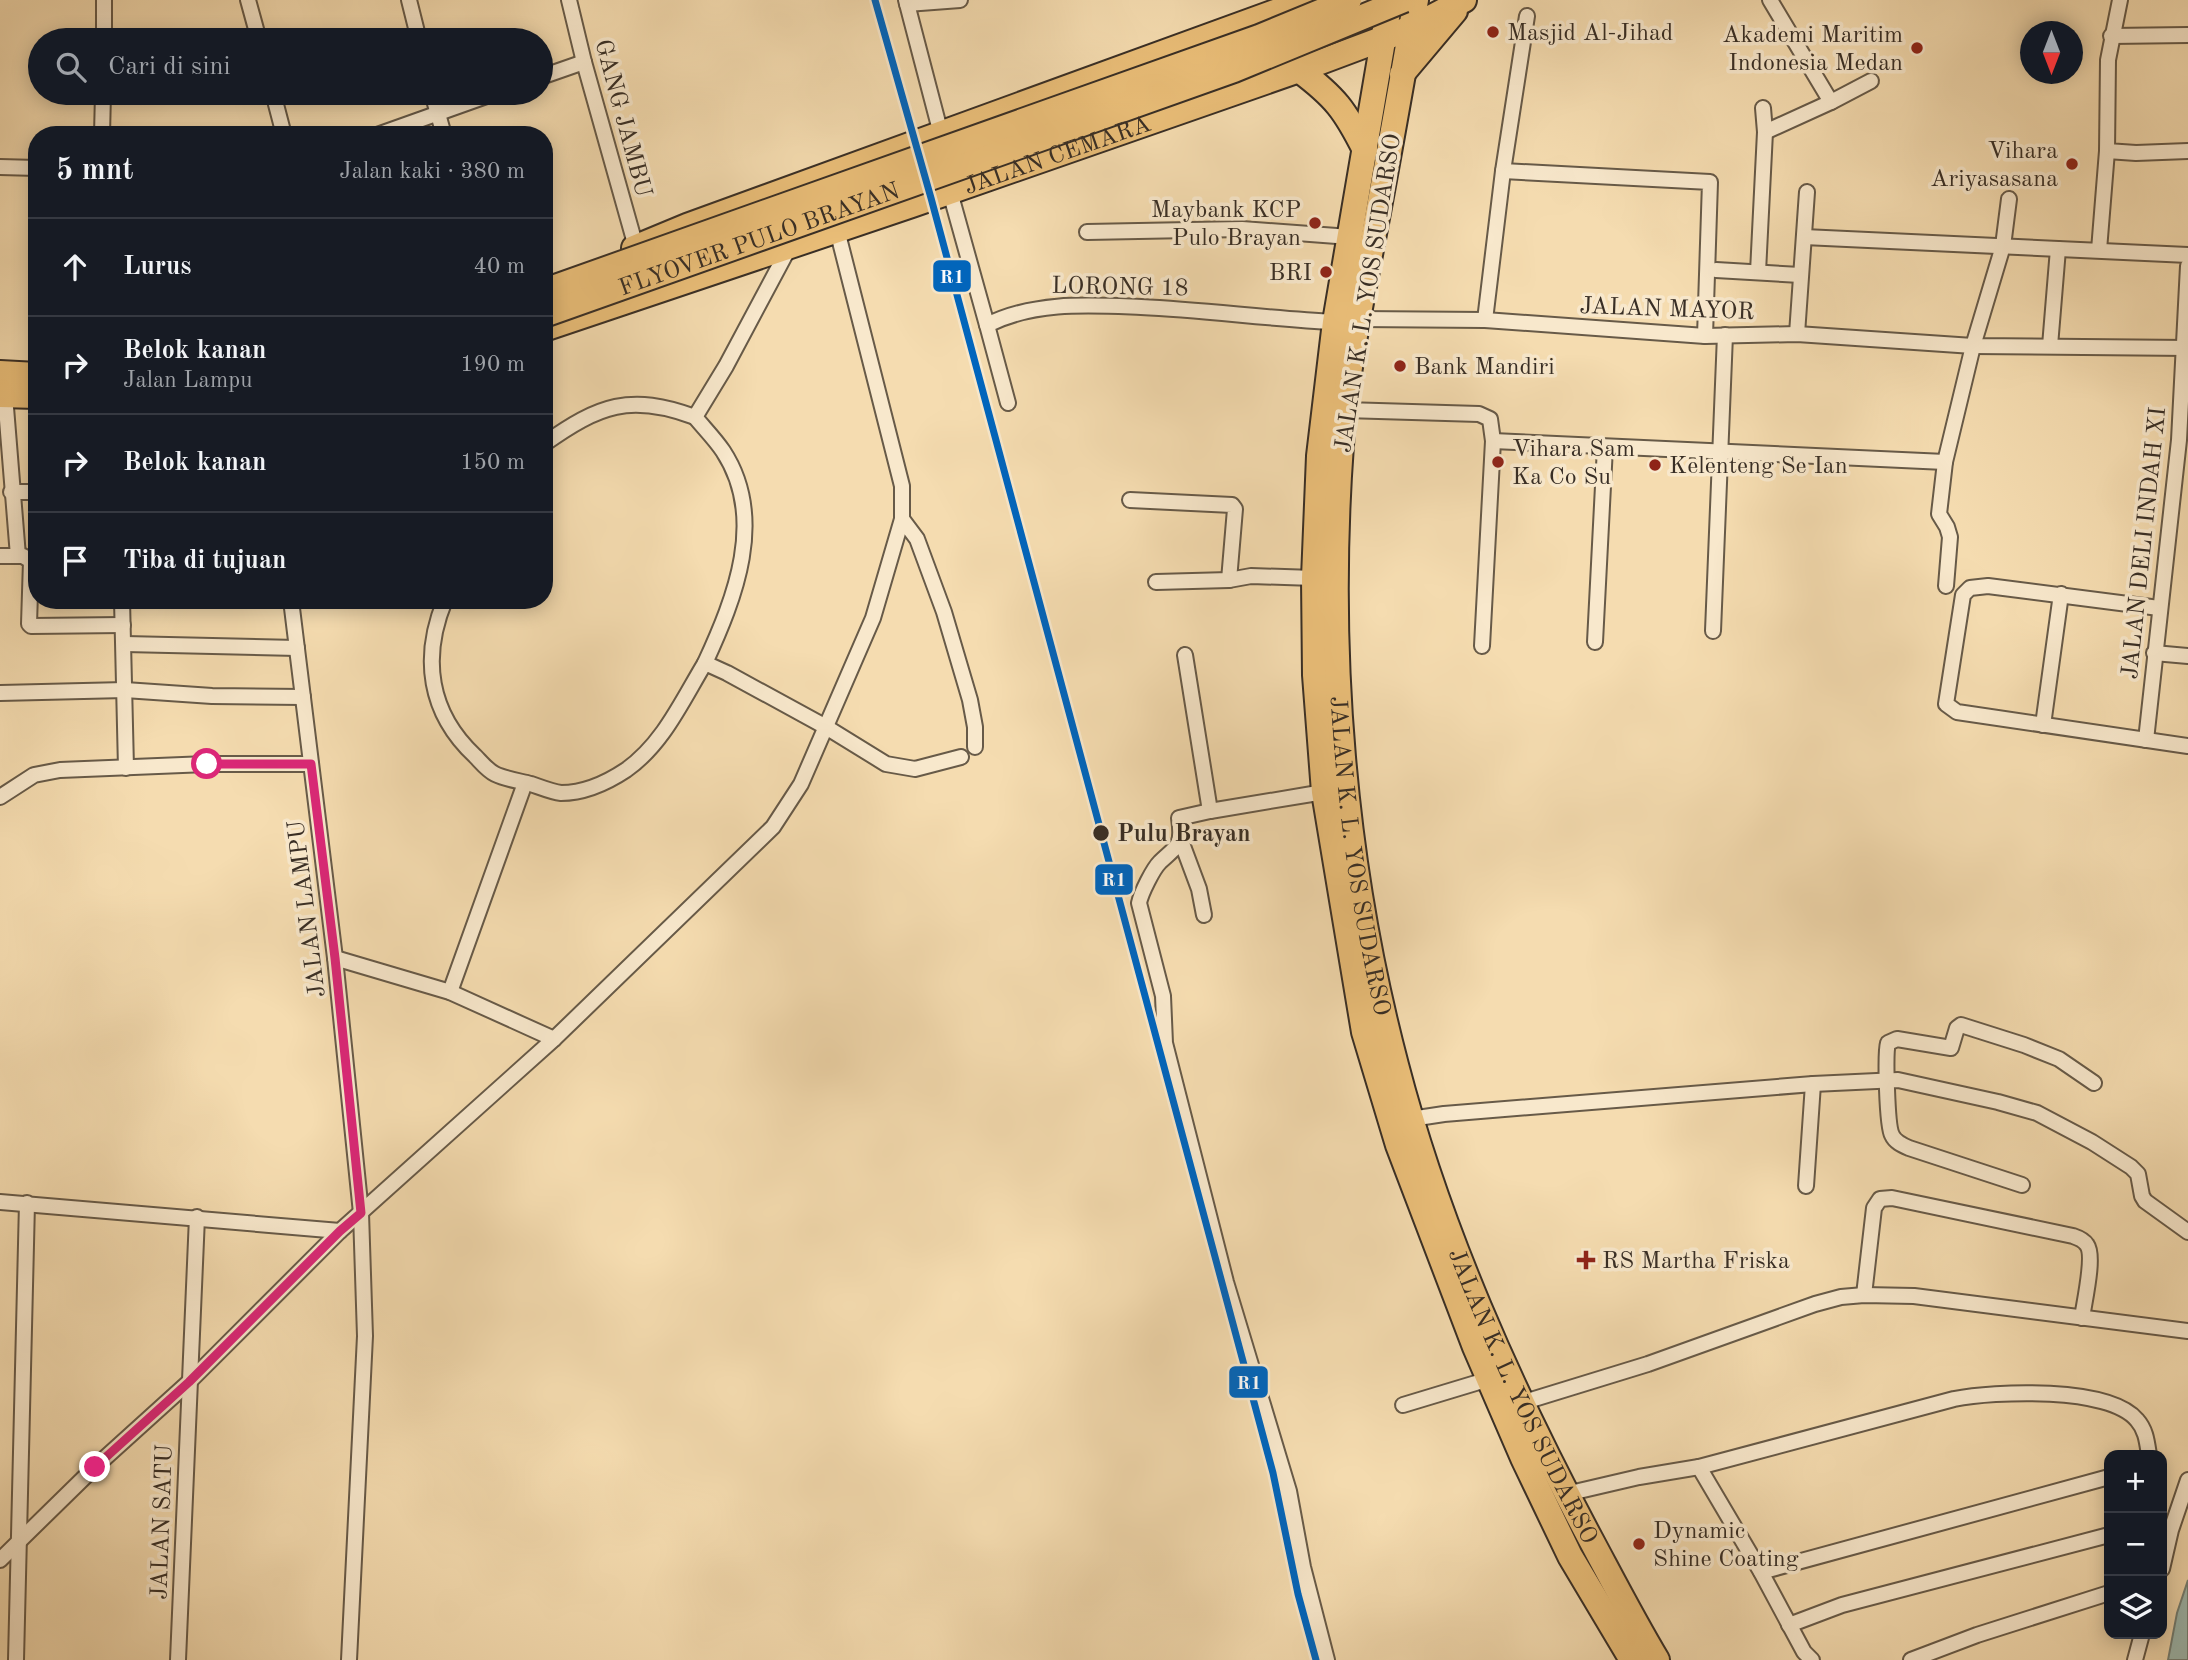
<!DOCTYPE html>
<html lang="id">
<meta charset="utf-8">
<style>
:root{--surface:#171b24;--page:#242831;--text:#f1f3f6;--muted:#9ea1a6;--line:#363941}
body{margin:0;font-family:"Old Standard TT",serif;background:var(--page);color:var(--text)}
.controls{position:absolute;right:21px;bottom:21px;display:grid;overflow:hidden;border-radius:14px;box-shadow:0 4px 18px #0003}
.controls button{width:63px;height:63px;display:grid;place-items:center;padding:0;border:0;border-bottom:2px solid var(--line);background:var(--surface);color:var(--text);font:35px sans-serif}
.compass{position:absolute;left:2020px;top:21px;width:63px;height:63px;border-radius:50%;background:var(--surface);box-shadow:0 4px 18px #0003;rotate:180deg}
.stop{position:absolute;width:21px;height:21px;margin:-16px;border:5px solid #db2777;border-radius:50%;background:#fff}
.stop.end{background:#db2777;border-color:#fff;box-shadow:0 2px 7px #0008}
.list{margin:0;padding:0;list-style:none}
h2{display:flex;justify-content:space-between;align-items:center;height:91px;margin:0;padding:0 28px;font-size:30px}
h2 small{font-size:23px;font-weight:400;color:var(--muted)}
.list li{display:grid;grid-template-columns:46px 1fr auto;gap:21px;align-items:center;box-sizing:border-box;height:98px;padding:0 28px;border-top:2px solid var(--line)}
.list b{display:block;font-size:26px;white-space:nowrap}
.list p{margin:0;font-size:23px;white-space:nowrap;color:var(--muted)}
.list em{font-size:23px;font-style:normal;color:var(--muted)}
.icon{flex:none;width:38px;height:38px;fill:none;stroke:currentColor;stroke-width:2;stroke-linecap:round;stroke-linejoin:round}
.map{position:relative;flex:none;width:2188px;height:1660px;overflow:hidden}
.search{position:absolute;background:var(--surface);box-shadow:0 4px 18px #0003;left:28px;top:28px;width:525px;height:77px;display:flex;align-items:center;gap:18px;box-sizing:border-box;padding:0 24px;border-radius:38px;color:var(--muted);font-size:26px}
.panel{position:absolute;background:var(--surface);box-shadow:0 4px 18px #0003;left:28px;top:126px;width:525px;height:483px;border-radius:28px}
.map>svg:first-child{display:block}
</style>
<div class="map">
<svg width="2188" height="1660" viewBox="0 0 2188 1660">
<rect width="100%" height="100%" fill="#f5dcb0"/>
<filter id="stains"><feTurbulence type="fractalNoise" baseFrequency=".00286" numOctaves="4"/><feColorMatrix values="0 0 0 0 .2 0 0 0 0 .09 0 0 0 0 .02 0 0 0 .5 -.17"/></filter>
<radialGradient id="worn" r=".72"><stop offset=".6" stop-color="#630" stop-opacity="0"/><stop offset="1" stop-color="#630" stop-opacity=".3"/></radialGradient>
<polygon fill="#9dbab1" stroke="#758279" stroke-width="2" points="2188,1580 2188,1660 2168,1660 2177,1613"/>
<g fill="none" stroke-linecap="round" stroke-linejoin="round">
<defs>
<g id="minor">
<polyline points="248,0 259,40"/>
<polyline points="409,0 419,40"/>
<polyline points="569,0 584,62 636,247"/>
<polyline points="906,0 941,134"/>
<polyline points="2120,0 2108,60 2107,151 2136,153 2188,151"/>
<polyline points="907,4 960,0"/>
<polyline points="2111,36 2188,35"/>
<polyline points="104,40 104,0"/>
<polyline points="541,77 584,62"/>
<polyline points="273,93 284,135"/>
<polyline points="432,93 444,135"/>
<polyline points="1831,102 1871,81"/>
<polyline points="1765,132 1831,102 1770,0"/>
<polyline points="102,135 103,93"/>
<polyline points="377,135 495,93"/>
<polyline points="0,167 37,168"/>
<polyline points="1503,171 1710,182 1705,336"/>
<polyline points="950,192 987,325"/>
<polyline points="1087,232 1242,229 1350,237"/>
<polyline points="1804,237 2188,255"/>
<polyline points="2099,250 2107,151"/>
<polyline points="1716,270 1800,275"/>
<polyline points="1758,272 1765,132 1763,108"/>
<polyline points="1358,319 1485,320 1705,336 1797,334 1973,346 2188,348"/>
<polyline points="1485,320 1503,171 1527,16"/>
<polyline points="1797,334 1807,192"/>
<polyline points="2050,346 2058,249"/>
<polyline points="5,395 18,556"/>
<path d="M1008,403L987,325C1035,301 1089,305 1141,307C1206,310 1270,319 1335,322"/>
<polyline points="1345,410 1479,414 1490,419 1493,441 1482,646"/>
<path d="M695,417C704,428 715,439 723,451C767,518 735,598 705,663"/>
<polyline points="1493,441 1945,462 1973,346 2003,246 2009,199"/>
<path d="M544,444C599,405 630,393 695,417L726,366L790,246"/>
<polyline points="1945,462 1939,514 1947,527 1950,537 1946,586"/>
<polyline points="11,492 37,492"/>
<polyline points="1130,500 1232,505 1235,509 1229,580"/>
<polyline points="902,519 917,539 944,612 970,700 975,727 975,747"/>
<polyline points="0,556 23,556 31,561 29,624 31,626 123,625"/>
<polyline points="1156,582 1229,580 1251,576 1314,578"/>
<polyline points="122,600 126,768"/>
<polyline points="291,600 335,958 361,1213 365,1336 349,1660"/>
<path d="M445,600C421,658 429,713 475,756C481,762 487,770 495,774C505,779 519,781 531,784C540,787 552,792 561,793C584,793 608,782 626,770C663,744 682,701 705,663L727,673L826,727L886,764L915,769L961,757"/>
<polyline points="2159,608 1988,586 1970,588 1963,595 1946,704 1957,712 2188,746"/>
<polyline points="1713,631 1725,335"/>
<polyline points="1595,642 1605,447"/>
<polyline points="125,644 297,648"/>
<polyline points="2154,653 2188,656"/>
<polyline points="1185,655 1210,811"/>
<polyline points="0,693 125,690 212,696 303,697"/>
<polyline points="2043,725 2061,594"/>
<polyline points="2146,740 2179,440 2188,266"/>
<path d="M1324,792L1210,811L1179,818C1183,846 1178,845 1160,862C1153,869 1141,893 1139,903L1163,996L1165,1043L1226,1282L1289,1491L1303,1567L1327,1660"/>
<polyline points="0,797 34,775 60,770 207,764 311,764"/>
<polyline points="1180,838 1199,889 1204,915"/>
<polyline points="335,958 450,992 554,1039"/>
<polyline points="450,992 525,783"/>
<polyline points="1411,1119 1444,1114 1813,1084 1898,1080 1998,1102 2037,1113 2092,1142 2131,1167 2138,1174 2142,1196 2145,1201 2188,1232"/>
<path d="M2022,1185L1909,1148C1902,1145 1895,1142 1892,1135C1887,1126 1885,1053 1888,1043L1897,1039L1951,1048L1957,1028L1961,1025L2024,1045L2059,1059L2094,1083"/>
<polyline points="1806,1186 1813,1084"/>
<polyline points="0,1202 340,1231"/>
<path d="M1864,1295L1874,1208L1880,1199L1892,1198L2073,1236C2079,1238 2084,1240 2087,1245C2095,1256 2084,1303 2082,1318"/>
<polyline points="1521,1403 1648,1364 1815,1304 1841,1297 1864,1295 1914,1296 2188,1331"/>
<polyline points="1403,1405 1489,1379"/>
<polyline points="1699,1467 1761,1572 1804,1652 1812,1660"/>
<path d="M1566,1494L1639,1477L1699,1467L1954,1399C1994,1391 2109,1386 2137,1420C2146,1430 2147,1442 2149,1455"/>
<polyline points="0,1560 95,1467 189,1382 340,1231 554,1039 773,827 801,784 873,618 902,519 902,486 837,230"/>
<polyline points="2162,1569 2171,1530 2188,1480"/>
<polyline points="1761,1572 2109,1477"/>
<polyline points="1789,1625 1842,1605 2109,1535"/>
<polyline points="16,1660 27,1203"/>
<polyline points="178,1660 197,1217"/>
<polyline points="1911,1660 1977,1635 2109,1593"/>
<polyline points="2135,1660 2142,1634"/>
</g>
<g id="trunk">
<polyline points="1390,0 1335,322 1319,456 1314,578 1315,675 1324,792 1364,1032 1398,1145 1475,1347 1523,1458 1570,1556 1632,1660"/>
<path id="s1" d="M1416,0C1402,80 1388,160 1373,239C1360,307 1346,376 1341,445C1326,651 1343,865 1396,1065C1439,1230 1510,1388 1590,1538C1612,1579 1633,1620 1657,1660"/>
<path d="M1299,70C1335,97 1345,110 1365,150"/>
<polyline points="1402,74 1455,11"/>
<polyline points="634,248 687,226 1308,0"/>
<path id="s2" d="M544,329L912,205L1299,70L1411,28L1464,0"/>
<polyline points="0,373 37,375"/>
<polyline points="0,395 37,396"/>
</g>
</defs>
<use href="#minor" stroke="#675a48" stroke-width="18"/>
<use href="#trunk" stroke="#382e25" stroke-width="28"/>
<use href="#minor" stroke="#f8e8cc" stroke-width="14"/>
<use href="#trunk" stroke="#eabe78" stroke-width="24"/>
<defs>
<g id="trunk-bridge">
<polyline points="544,291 1259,37 1349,0"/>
<path id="s3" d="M544,315L1234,70L1404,0"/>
</g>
</defs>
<use href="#trunk-bridge" stroke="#382e25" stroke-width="28" stroke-linecap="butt"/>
<use href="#trunk-bridge" stroke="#eabe78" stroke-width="24"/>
<defs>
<polyline id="rail-1" points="875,0 931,198 1273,1473 1298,1594 1316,1660"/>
</defs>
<use href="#rail-1" stroke="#f8e8cc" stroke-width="12"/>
<use href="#rail-1" stroke="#0065bd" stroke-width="7"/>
</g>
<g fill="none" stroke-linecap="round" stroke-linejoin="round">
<polyline stroke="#db2777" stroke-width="9" points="95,1467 189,1382 340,1231 361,1213 335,958 311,764 207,764"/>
</g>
<g fill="#8f2418" stroke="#f8e8cc" stroke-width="2.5">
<circle cx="1493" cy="32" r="7"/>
<circle cx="1917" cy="48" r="7"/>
<circle cx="2072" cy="164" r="7"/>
<circle cx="1315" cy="223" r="7"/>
<circle cx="1326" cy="272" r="7"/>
<circle cx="1400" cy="366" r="7"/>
<circle cx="1498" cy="462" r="7"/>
<circle cx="1655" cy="465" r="7"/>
<path d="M1582.5 1249.5h7v7h7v7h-7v7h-7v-7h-7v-7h7z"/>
<circle cx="1639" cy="1544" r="7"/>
</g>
<circle fill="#382e25" stroke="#f8e8cc" stroke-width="2.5" cx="1101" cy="833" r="9"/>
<g text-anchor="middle" stroke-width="7" stroke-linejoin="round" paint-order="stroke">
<g font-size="24" fill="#382e25" stroke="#f8e8cc" text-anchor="start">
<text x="1507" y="40">Masjid Al-Jihad</text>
<text x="1903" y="42" text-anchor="end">Akademi Maritim<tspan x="1903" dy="28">Indonesia Medan</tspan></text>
<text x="2058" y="158" text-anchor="end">Vihara<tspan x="2058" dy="28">Ariyasasana</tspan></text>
<text x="1301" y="217" text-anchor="end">Maybank KCP<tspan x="1301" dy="28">Pulo Brayan</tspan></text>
<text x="1312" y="280" text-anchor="end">BRI</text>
<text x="1414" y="374">Bank Mandiri</text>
<text x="1512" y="456">Vihara Sam<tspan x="1512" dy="28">Ka Co Su</tspan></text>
<text x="1669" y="473">Kelenteng Se Ian</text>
<text x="1602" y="1268">RS Martha Friska</text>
<text x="1653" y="1538">Dynamic<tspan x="1653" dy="28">Shine Coating</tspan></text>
</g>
<g font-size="24" fill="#382e25" stroke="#f8e8cc">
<text transform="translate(624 118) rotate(75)" y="8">GANG JAMBU</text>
<text dy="8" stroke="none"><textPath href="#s2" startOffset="542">JALAN CEMARA</textPath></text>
<text dy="8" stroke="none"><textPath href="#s3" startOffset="228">FLYOVER PULO BRAYAN</textPath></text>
<text transform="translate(1120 286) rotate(1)" y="8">LORONG 18</text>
<text transform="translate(1367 293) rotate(-81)" y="8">JALAN K. L. YOS SUDARSO</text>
<text transform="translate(1667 308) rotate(2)" y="8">JALAN MAYOR</text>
<text transform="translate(2143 543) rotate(-84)" y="8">JALAN DELI INDAH XI</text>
<text dy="8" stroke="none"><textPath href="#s1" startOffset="864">JALAN K. L. YOS SUDARSO</textPath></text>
<text transform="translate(306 909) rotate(-97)" y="8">JALAN LAMPU</text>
<text dy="8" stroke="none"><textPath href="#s1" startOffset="1432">JALAN K. L. YOS SUDARSO</textPath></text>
<text transform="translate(161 1522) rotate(-88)" y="8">JALAN SATU</text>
</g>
<g font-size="24" font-weight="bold" fill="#382e25" stroke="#f8e8cc" text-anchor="start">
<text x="1117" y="841">Pulu Brayan</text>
</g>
</g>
<g stroke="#f8e8cc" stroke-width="2.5">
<rect x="932" y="259" width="40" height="34" rx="7" fill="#0065bd"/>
<rect x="1094" y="863" width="40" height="33" rx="7" fill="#0065bd"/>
<rect x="1228" y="1365" width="41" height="34" rx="7" fill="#0065bd"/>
</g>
<g font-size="19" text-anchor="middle" font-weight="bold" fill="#fff">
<text x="952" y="283">R1</text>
<text x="1114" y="886">R1</text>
<text x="1249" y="1389">R1</text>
</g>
<rect width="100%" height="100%" filter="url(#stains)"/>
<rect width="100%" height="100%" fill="url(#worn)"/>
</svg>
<div class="controls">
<button>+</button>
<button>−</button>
<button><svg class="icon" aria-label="layers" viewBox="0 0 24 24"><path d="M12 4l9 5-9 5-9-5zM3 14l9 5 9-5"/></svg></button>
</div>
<svg class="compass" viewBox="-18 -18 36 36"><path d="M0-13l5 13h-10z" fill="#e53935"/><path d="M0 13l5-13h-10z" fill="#9ea1a6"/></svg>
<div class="stop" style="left:207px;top:764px"></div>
<div class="stop end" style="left:95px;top:1467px"></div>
<div class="search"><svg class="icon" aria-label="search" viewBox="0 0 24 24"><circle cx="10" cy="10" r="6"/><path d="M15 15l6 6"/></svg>Cari di sini</div>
<section class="panel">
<h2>5 mnt<small>Jalan kaki · 380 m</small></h2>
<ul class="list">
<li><svg class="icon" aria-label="ahead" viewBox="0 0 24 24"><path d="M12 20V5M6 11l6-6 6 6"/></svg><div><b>Lurus</b></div><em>40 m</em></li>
<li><svg class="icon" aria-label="right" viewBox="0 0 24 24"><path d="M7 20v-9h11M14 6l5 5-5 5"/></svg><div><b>Belok kanan</b><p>Jalan Lampu</p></div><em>190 m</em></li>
<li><svg class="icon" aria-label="right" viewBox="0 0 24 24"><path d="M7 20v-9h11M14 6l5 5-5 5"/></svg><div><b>Belok kanan</b></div><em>150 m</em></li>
<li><svg class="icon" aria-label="arrive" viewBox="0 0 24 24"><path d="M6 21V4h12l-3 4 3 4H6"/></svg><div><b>Tiba di tujuan</b></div></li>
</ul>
</section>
</div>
